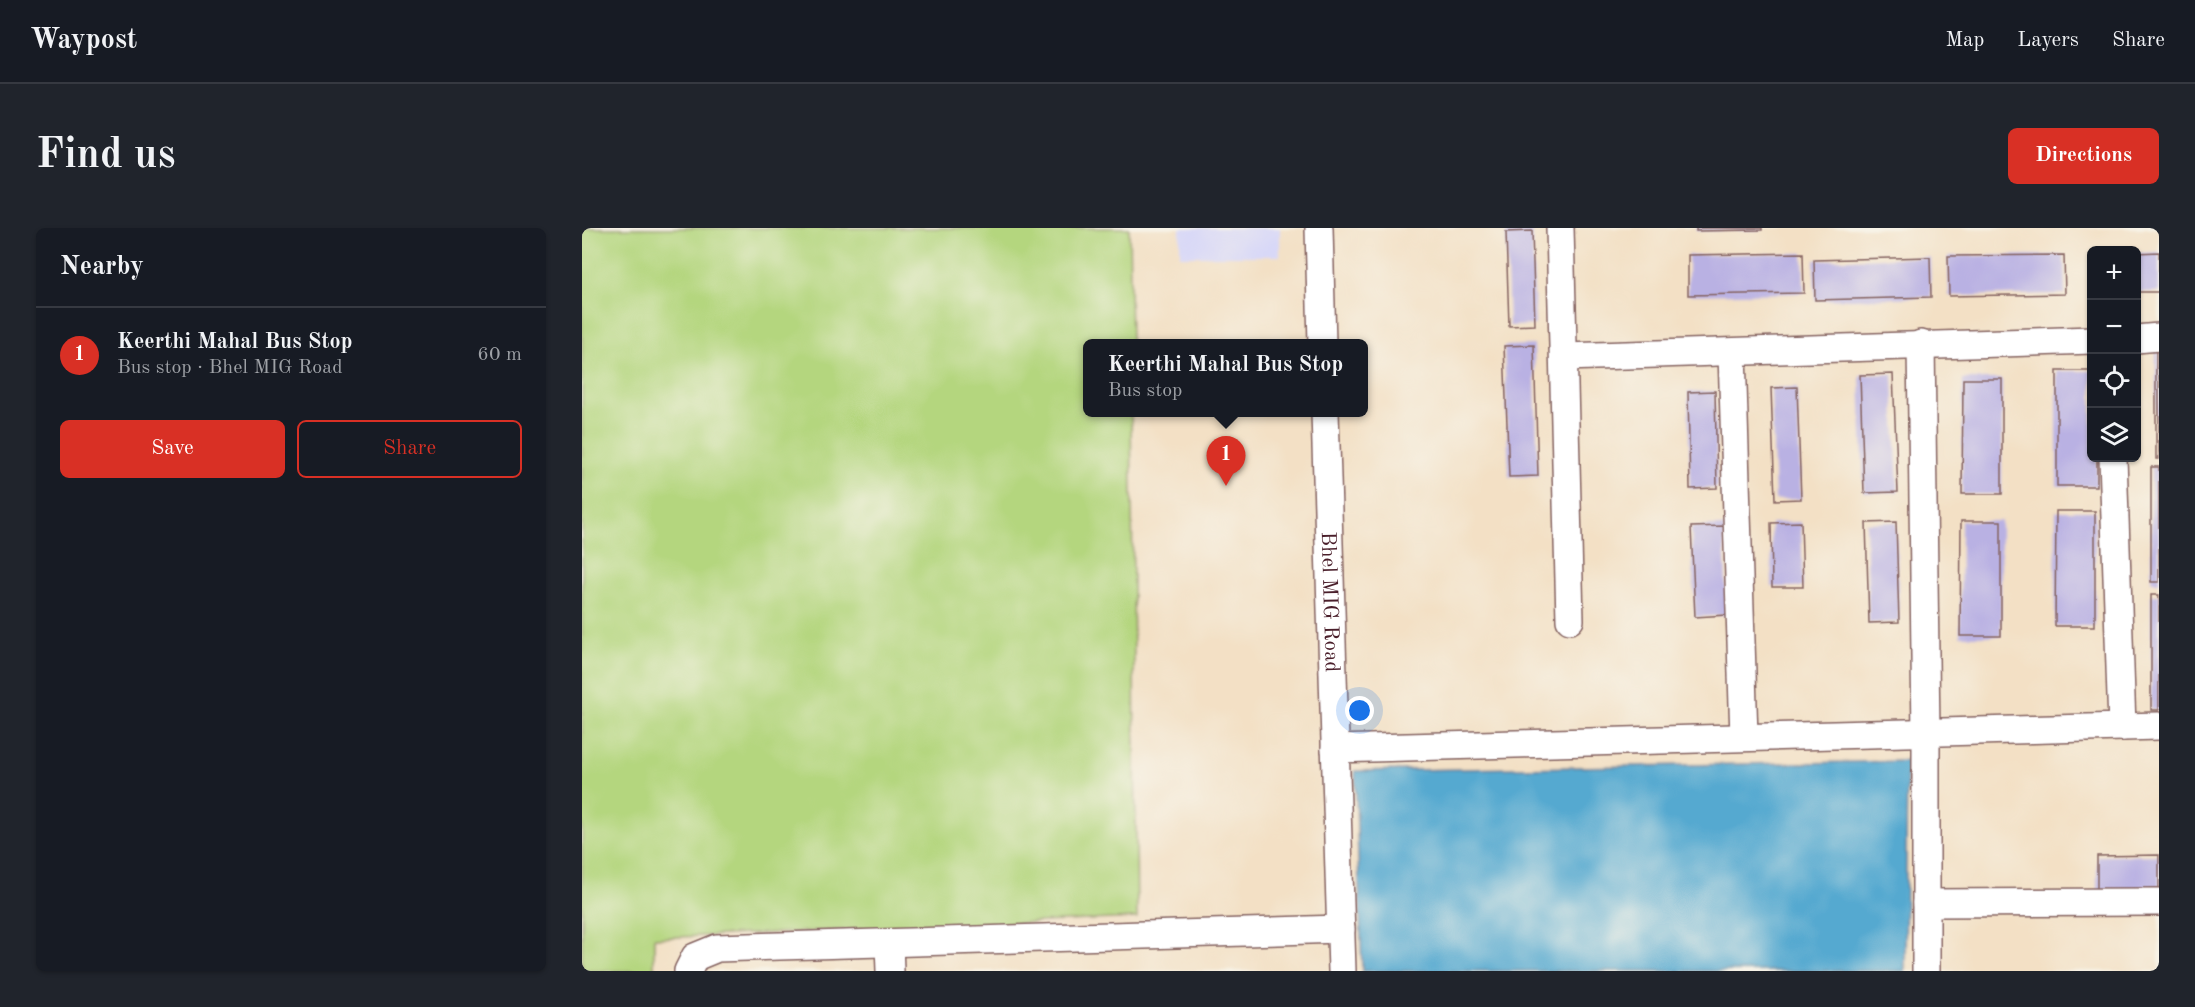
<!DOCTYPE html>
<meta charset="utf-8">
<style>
:root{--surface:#171b24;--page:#20242c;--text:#f1f3f6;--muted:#9ea1a6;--line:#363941;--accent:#d93025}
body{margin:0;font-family:"Old Standard TT",serif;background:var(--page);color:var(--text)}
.controls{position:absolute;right:18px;top:18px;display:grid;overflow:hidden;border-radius:9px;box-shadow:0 2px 4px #0004}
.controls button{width:54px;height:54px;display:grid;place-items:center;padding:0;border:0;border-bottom:2px solid var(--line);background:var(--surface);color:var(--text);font:30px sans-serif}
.you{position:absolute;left:778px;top:483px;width:21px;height:21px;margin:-15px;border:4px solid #fff;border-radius:50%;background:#1a73e8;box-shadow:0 0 0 9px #1a73e833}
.badge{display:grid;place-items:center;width:39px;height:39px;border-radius:50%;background:var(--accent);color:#fff;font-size:20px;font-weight:700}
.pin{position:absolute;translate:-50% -50px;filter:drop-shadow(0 2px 3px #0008)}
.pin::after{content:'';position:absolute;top:32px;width:21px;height:18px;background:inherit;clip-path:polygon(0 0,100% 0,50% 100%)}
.popup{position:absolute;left:501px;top:111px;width:285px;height:78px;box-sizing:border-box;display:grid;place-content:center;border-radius:9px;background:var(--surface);filter:drop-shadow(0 2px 4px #0005);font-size:20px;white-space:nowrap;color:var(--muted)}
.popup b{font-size:22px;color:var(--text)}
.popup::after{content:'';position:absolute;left:50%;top:100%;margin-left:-12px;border:12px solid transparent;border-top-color:var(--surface)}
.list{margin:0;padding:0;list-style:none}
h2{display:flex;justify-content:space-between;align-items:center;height:78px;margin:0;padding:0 24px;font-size:26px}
h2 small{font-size:20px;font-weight:400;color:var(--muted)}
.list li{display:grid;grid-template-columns:39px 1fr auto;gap:18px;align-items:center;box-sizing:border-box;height:96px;padding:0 24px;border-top:2px solid var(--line)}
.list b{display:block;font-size:22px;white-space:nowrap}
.list p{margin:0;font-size:20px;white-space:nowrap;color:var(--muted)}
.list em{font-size:20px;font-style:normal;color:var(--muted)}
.actions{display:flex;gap:12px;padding:18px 24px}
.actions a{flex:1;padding:14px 0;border:2px solid var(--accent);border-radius:9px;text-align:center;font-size:21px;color:var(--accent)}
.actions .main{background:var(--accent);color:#fff}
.icon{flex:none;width:33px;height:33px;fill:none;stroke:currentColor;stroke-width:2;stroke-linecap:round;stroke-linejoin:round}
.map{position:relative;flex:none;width:1577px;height:743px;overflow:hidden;border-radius:9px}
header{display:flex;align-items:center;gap:36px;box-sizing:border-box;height:84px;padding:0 30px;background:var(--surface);border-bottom:2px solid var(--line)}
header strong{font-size:28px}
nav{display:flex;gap:33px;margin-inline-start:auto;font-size:21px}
.intro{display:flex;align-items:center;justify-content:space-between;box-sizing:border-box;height:144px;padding:0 36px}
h1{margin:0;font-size:42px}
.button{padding:15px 27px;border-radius:9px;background:var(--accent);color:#fff;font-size:21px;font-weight:700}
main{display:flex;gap:36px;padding:0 36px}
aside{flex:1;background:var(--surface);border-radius:9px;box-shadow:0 2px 4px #0004}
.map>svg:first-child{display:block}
</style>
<header>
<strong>Waypost</strong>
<nav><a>Map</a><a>Layers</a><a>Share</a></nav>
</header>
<div class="intro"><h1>Find us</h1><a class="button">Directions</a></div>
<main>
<aside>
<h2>Nearby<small></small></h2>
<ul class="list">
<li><span class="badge">1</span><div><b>Keerthi Mahal Bus Stop</b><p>Bus stop · Bhel MIG Road</p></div><em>60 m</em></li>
</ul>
<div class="actions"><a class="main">Save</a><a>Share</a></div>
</aside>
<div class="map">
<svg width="1577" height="743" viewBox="0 0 1577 743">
<rect width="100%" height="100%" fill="#f7f3e8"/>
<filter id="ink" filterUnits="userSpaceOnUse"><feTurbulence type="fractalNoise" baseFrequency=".0167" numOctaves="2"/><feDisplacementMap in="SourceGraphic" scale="12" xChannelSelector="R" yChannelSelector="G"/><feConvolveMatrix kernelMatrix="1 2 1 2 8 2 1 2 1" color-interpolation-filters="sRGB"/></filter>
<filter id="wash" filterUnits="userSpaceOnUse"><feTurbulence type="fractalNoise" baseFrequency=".008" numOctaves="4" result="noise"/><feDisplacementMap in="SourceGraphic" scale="24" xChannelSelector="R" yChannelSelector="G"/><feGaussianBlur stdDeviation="1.35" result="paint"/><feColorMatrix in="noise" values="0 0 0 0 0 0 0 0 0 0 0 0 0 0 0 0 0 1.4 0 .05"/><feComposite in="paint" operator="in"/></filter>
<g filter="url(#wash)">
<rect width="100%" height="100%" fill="#f3e0c5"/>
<rect fill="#d7d7f8" x="598" y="0" width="100" height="28"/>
<polygon fill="#b4d67e" stroke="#7f7a54" stroke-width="1.5" points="0,0 547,0 549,115 506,116 506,184 549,185 555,690 72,710 72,743 0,743"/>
<polygon fill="#54a9d0" stroke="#4f647e" stroke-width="1.5" points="1325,533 1323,743 780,743 773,543"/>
<g id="blocks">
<g fill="#b9b1e3">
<polygon points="1114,0 1180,0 1180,2 1114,3"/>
<polygon points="950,3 953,97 927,98 924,4"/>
<polygon points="1577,24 1577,64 1554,64 1554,25"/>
<polygon points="1221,25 1222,65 1106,67 1106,27"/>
<polygon points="1482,27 1483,66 1367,68 1366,28"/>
<polygon points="1348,29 1349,69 1233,72 1232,32"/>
<rect x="1574" y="116" width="3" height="115"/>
<polygon points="952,117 956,248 927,249 922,118"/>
<polygon points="1475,143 1510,143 1510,230 1515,230 1515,258 1475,258"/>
<polygon points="1311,146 1316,264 1282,265 1278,147"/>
<polygon points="1381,151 1420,151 1420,266 1380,266"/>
<polygon points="1215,159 1219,271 1193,272 1189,160"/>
<polygon points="1133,163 1135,260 1108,261 1106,164"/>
<rect x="1569" y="239" width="8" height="115"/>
<polygon points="1474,283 1513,283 1513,398 1473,398"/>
<polygon points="1379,293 1419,293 1419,408 1378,408"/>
<polygon points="1219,294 1221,359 1190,359 1189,295"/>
<polygon points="1314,294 1317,394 1287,395 1284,295"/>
<polygon points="1142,298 1145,387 1113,389 1109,299"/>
<rect x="1569" y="367" width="8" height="115"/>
<polygon points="1577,627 1577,662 1515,663 1515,628"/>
</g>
</g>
</g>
<g filter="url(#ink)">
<use href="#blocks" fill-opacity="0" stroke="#856361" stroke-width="1.5"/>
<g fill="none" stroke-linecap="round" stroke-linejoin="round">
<defs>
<g id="street">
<polyline points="737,0 740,116"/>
<polyline points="978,0 988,392"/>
<polyline points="1554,111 1577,109"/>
<polyline points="1339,116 1344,505 1344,743"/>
<polyline points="1150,125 1162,509"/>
<polyline points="983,129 1510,112"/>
<path id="s1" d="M743,184L760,743"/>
<polyline points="1531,230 1540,499"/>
<polyline points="753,521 1577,498"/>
<polyline points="1344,675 1577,674"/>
<polyline points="307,715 308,743"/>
<polyline points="106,743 113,729 135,720 759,701"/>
</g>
</defs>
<use href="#street" stroke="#856361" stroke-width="30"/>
<use href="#street" stroke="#fff" stroke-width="27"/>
</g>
</g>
<g text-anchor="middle" stroke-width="4.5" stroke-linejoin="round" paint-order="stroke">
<g font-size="21" fill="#4a1f2b" stroke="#f7f3e8">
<text dy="7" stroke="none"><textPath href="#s1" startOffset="190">Bhel MIG Road</textPath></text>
</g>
</g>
</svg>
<div class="controls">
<button>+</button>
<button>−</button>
<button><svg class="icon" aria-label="locate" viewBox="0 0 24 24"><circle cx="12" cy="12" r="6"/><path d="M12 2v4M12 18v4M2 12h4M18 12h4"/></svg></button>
<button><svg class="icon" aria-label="layers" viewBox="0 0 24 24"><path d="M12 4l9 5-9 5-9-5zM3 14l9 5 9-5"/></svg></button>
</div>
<div class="you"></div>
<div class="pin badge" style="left:644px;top:258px">1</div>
<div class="popup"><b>Keerthi Mahal Bus Stop</b>Bus stop</div>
</div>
</main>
